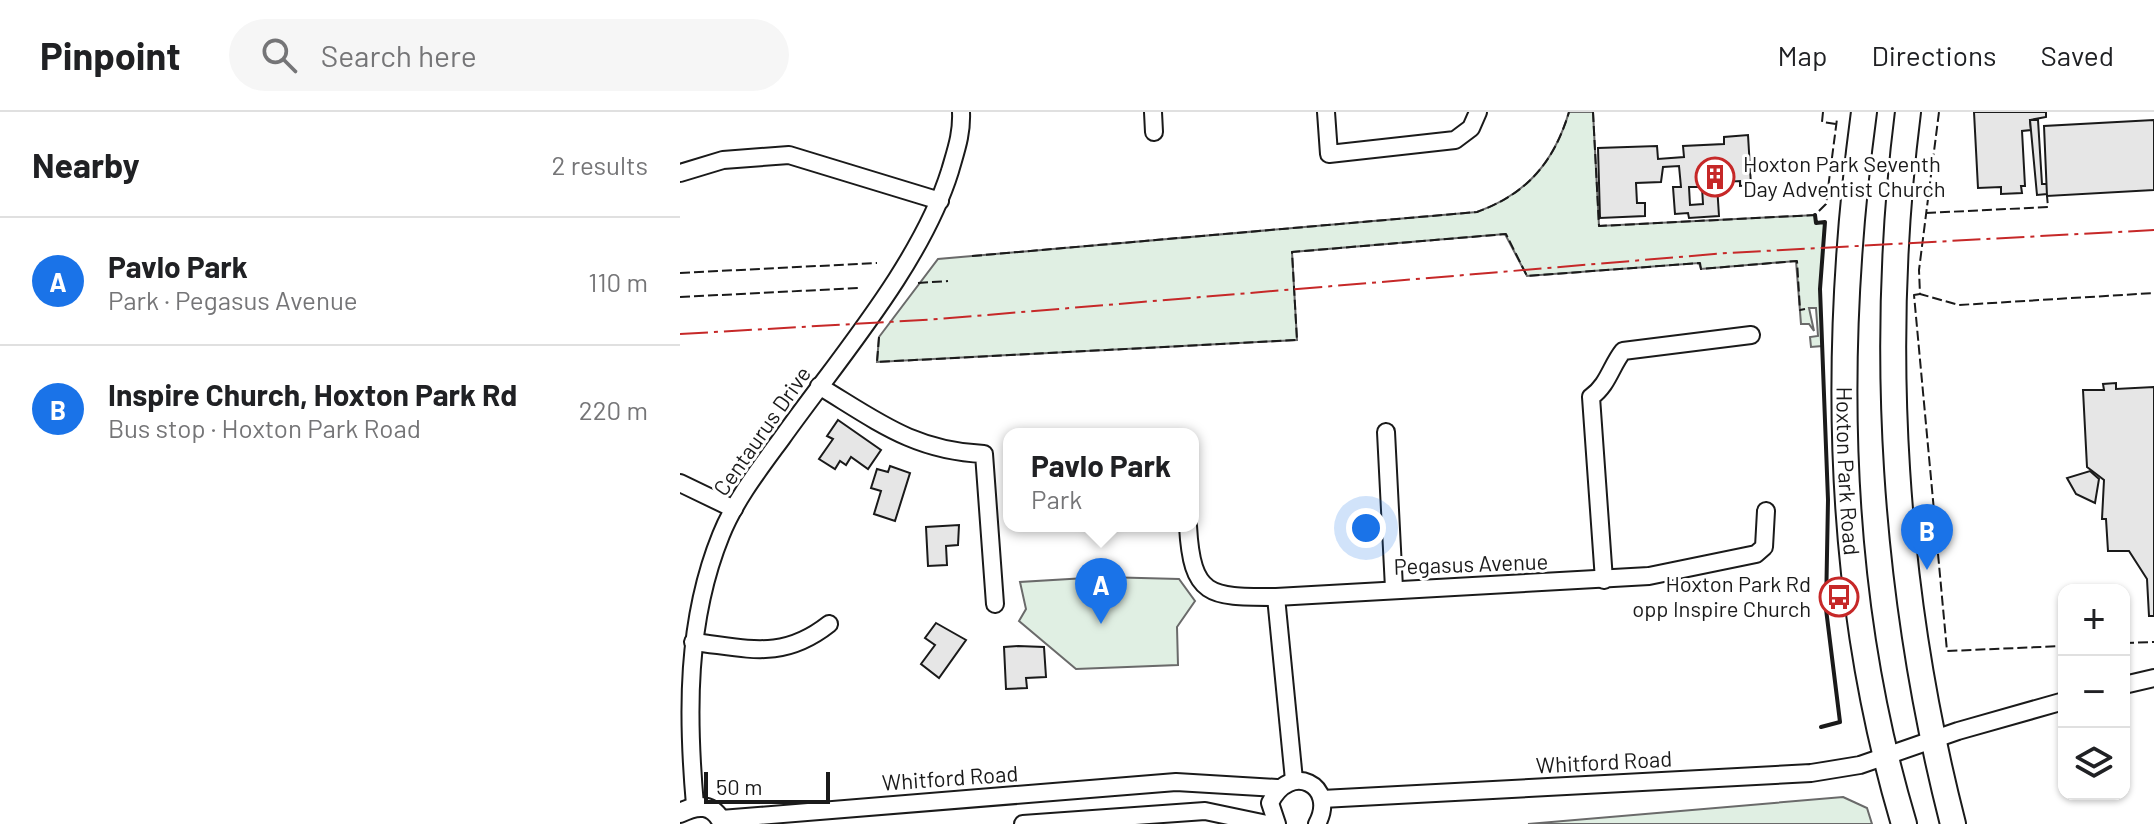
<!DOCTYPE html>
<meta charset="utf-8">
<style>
:root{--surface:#fff;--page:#f6f6f6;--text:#202124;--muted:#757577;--line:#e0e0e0;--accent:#1a73e8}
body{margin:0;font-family:Barlow,sans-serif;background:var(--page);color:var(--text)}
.controls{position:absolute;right:24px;bottom:24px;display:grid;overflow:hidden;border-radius:16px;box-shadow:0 2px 6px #0004}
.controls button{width:72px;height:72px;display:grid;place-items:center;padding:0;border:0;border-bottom:2px solid var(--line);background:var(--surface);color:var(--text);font:40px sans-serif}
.scale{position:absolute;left:24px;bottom:20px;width:126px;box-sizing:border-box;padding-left:8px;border:4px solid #1a1a1a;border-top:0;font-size:22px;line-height:28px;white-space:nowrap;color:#1a1a1a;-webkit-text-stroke:6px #fff;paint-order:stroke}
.you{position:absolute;left:686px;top:416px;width:28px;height:28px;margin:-20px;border:6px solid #fff;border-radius:50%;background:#1a73e8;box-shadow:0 0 0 12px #1a73e833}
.badge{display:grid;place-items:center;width:52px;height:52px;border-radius:50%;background:var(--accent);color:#fff;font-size:26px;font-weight:700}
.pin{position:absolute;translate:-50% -66px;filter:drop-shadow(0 2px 4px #0008)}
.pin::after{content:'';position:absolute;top:42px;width:28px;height:24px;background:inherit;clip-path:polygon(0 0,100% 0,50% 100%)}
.popup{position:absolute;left:323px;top:316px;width:196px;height:104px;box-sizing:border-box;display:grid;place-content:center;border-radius:16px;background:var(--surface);filter:drop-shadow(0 2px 6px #0005);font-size:26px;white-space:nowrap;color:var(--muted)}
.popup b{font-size:30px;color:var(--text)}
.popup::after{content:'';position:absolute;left:50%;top:100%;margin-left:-16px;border:16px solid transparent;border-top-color:var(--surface)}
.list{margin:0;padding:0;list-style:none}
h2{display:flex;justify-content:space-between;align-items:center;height:104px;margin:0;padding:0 32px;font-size:34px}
h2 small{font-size:26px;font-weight:400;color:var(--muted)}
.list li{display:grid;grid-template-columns:52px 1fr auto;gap:24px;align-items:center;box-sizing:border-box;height:128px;padding:0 32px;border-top:2px solid var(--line)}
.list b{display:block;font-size:30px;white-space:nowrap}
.list p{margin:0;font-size:26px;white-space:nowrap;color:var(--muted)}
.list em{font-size:26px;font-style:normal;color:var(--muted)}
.icon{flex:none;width:44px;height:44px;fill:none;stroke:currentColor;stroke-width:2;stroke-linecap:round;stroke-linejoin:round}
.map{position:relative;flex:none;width:1474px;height:712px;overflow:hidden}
header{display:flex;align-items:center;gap:48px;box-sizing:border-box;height:112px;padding:0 40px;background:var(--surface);border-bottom:2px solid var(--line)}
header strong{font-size:38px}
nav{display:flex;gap:44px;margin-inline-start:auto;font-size:28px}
.search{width:560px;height:72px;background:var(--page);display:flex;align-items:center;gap:20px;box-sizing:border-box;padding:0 28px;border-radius:44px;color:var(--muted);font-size:30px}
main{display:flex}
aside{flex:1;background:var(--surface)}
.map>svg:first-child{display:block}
</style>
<header>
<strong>Pinpoint</strong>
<div class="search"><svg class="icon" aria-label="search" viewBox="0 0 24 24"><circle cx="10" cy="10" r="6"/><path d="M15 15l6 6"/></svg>Search here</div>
<nav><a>Map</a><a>Directions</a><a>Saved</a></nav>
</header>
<main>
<aside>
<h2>Nearby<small>2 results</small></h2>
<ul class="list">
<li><span class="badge">A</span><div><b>Pavlo Park</b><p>Park · Pegasus Avenue</p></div><em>110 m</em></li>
<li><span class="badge">B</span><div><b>Inspire Church, Hoxton Park Rd</b><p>Bus stop · Hoxton Park Road</p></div><em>220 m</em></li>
</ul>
</aside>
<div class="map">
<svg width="1474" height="712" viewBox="0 0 1474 712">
<rect width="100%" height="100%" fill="#fff"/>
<g fill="#e0efe3" stroke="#6a6a6a" stroke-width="2">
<path d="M889,0H913L919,114L1135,103L1136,110H1145L1140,177L1142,234L1131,235L1130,225L1138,224L1136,196H1129L1134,219L1129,212H1121L1116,149L1021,157L1019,151L847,164L825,122L612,140L617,228L197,250L199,225L258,147L797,100C847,82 874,50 889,0Z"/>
<polygon points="423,465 499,467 515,489 497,515 498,553 396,557 339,509 346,497 340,470"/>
<polygon points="1163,685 1187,696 1192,712 848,712"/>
</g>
<g fill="#e6e6e6" stroke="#1a1a1a" stroke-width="2" fill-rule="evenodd">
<polygon points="1294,0 1366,0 1366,5 1350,8 1351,18 1342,19 1345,74 1341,74 1342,81 1321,82 1321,75 1298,76"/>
<polygon points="1350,8 1358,8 1362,72 1367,72 1367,82 1357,83"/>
<polygon points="1474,8 1474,78 1367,84 1364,14"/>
<path d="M1068,23L1071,73L1060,74V69L1027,71L1037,73L1039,104L1009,106L1008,101L995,102L993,75H1001L999,54L983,55L981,70L956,71L957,91H965V104L920,106L918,36L977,34L978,47L1004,45L1003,34L1044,32V25ZM1009,75H1022L1023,92L1010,93Z"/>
<polygon points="1436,271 1436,277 1474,275 1474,504 1469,504 1467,467 1449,439 1428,439 1426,407 1422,407 1424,368 1407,355 1403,278 1424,278 1423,272"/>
<polygon points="158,308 201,338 188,357 171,345 166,353 160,349 155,357 139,347 153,327 147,324"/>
<polygon points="210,354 230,361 215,409 194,402 201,379 191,376 197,357 208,360"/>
<polygon points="1410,359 1419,367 1415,391 1396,382 1387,366"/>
<polygon points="279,413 278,433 266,434 267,453 248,454 246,415"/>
<polygon points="256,511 286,528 259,566 241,552 255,533 245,526"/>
<polygon points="338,534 364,535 366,565 346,566 347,576 326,577 324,535"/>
</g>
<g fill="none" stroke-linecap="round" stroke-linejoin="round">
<defs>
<g id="minor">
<polyline points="473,0 474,20"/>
<polyline points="646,0 649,42 775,28 791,16 798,0"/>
<polyline points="0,61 43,48 109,43 260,89"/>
<path d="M139,274C197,309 234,339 304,342L315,492"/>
<polyline points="706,320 714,476"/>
<polyline points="0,371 54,397"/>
<path d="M508,414C512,486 530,485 596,485L969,464L1076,442L1084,435L1086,399"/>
<path d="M924,468L911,285C928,273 931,254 943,239L1071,223"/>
<polyline points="596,485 614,668"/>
<path d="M13,530C68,536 102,549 149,512"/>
<polyline points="1444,573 1474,566"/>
<polyline points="642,687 1131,661 1180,653 1278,619 1384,589"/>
<path d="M15,693C7,603 6,509 41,423C55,388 80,356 102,326C159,246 241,152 270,59C276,38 282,22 281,0"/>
<polyline points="41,707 496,670 597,676"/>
<polyline points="343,712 525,699 587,712"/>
<path d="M597,712L590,691C610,649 658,673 637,712"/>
</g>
<path id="tertiary" d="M0,701C18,692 33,691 43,712"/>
<g id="primary">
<path id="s1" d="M1184,0C1152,237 1155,481 1224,712"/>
<path d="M1228,0C1198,236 1214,482 1273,712"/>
</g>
</defs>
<use href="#minor" stroke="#1a1a1a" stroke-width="20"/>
<use href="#tertiary" stroke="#1a1a1a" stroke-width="22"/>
<use href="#primary" stroke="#1a1a1a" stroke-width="28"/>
<use href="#minor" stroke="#fff" stroke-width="16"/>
<use href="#tertiary" stroke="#fff" stroke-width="18"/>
<use href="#primary" stroke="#fff" stroke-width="24"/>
<g stroke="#1a1a1a" stroke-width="2" stroke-dasharray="10 4" stroke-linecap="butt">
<polyline points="913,0 919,114 1135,103 1146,92 1157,7"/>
<polyline points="1143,0 1142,10 1156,12"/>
<polyline points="1259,0 1239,158 1240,182 1279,193 1474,181"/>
<polyline points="1246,101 1368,95 1367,84"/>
<path d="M292,144L797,100C847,82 874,50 889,0"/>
<polyline points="0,161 197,151"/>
<polyline points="238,171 268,169"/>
<polyline points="1240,182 1234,183 1267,539 1384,534"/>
<polyline points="0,185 179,176"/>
<polyline points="199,225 197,250 617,228 612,140 826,122 847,164 1020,151 1021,157 1117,149 1120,198 1125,197"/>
<polyline points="1444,531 1474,530"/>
</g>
<polyline stroke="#1a1a1a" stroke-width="4" points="1135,103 1136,111 1145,110 1140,177 1148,388 1146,497 1160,610 1141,615"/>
<polyline stroke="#c62828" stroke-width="2" stroke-dasharray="28 6 4 6" stroke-linecap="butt" points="0,222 259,207 1047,141 1474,118"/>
</g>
<defs>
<symbol id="building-ring" viewBox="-11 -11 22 22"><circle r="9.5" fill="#fff" stroke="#c62828" stroke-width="1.5"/><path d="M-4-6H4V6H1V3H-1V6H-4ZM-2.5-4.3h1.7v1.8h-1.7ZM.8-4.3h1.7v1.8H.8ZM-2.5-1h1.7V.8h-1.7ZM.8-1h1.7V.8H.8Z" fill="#c62828"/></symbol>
<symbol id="bus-ring" viewBox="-11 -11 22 22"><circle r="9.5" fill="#fff" stroke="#c62828" stroke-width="1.5"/><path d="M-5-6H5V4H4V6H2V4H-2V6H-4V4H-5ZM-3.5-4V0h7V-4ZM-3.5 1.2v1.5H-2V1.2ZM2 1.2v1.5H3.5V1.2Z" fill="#c62828"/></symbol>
</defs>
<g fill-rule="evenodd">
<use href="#building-ring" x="1013" y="43" width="44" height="44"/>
<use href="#bus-ring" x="1137" y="463" width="44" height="44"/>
</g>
<g text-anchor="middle" stroke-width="6" stroke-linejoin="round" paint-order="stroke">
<g font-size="22" fill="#1a1a1a" stroke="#fff" text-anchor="start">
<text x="1063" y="60">Hoxton Park Seventh<tspan x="1063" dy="25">Day Adventist Church</tspan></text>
<text x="1131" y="480" text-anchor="end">Hoxton Park Rd<tspan x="1131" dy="25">opp Inspire Church</tspan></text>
</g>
<g font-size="22" fill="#1a1a1a" stroke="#fff">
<text transform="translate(82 319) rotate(-55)" y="8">Centaurus Drive</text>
<text dy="8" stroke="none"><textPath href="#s1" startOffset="360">Hoxton Park Road</textPath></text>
<text transform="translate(791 452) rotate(-2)" y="8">Pegasus Avenue</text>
<text transform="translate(924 650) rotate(-3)" y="8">Whitford Road</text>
<text transform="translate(270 666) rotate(-4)" y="8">Whitford Road</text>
</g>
</g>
</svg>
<div class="controls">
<button>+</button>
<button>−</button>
<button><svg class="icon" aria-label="layers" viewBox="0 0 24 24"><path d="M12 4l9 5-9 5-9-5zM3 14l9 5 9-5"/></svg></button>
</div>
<div class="scale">50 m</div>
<div class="you"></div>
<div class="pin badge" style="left:421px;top:512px">A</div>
<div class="popup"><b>Pavlo Park</b>Park</div>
<div class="pin badge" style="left:1247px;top:458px">B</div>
</div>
</main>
